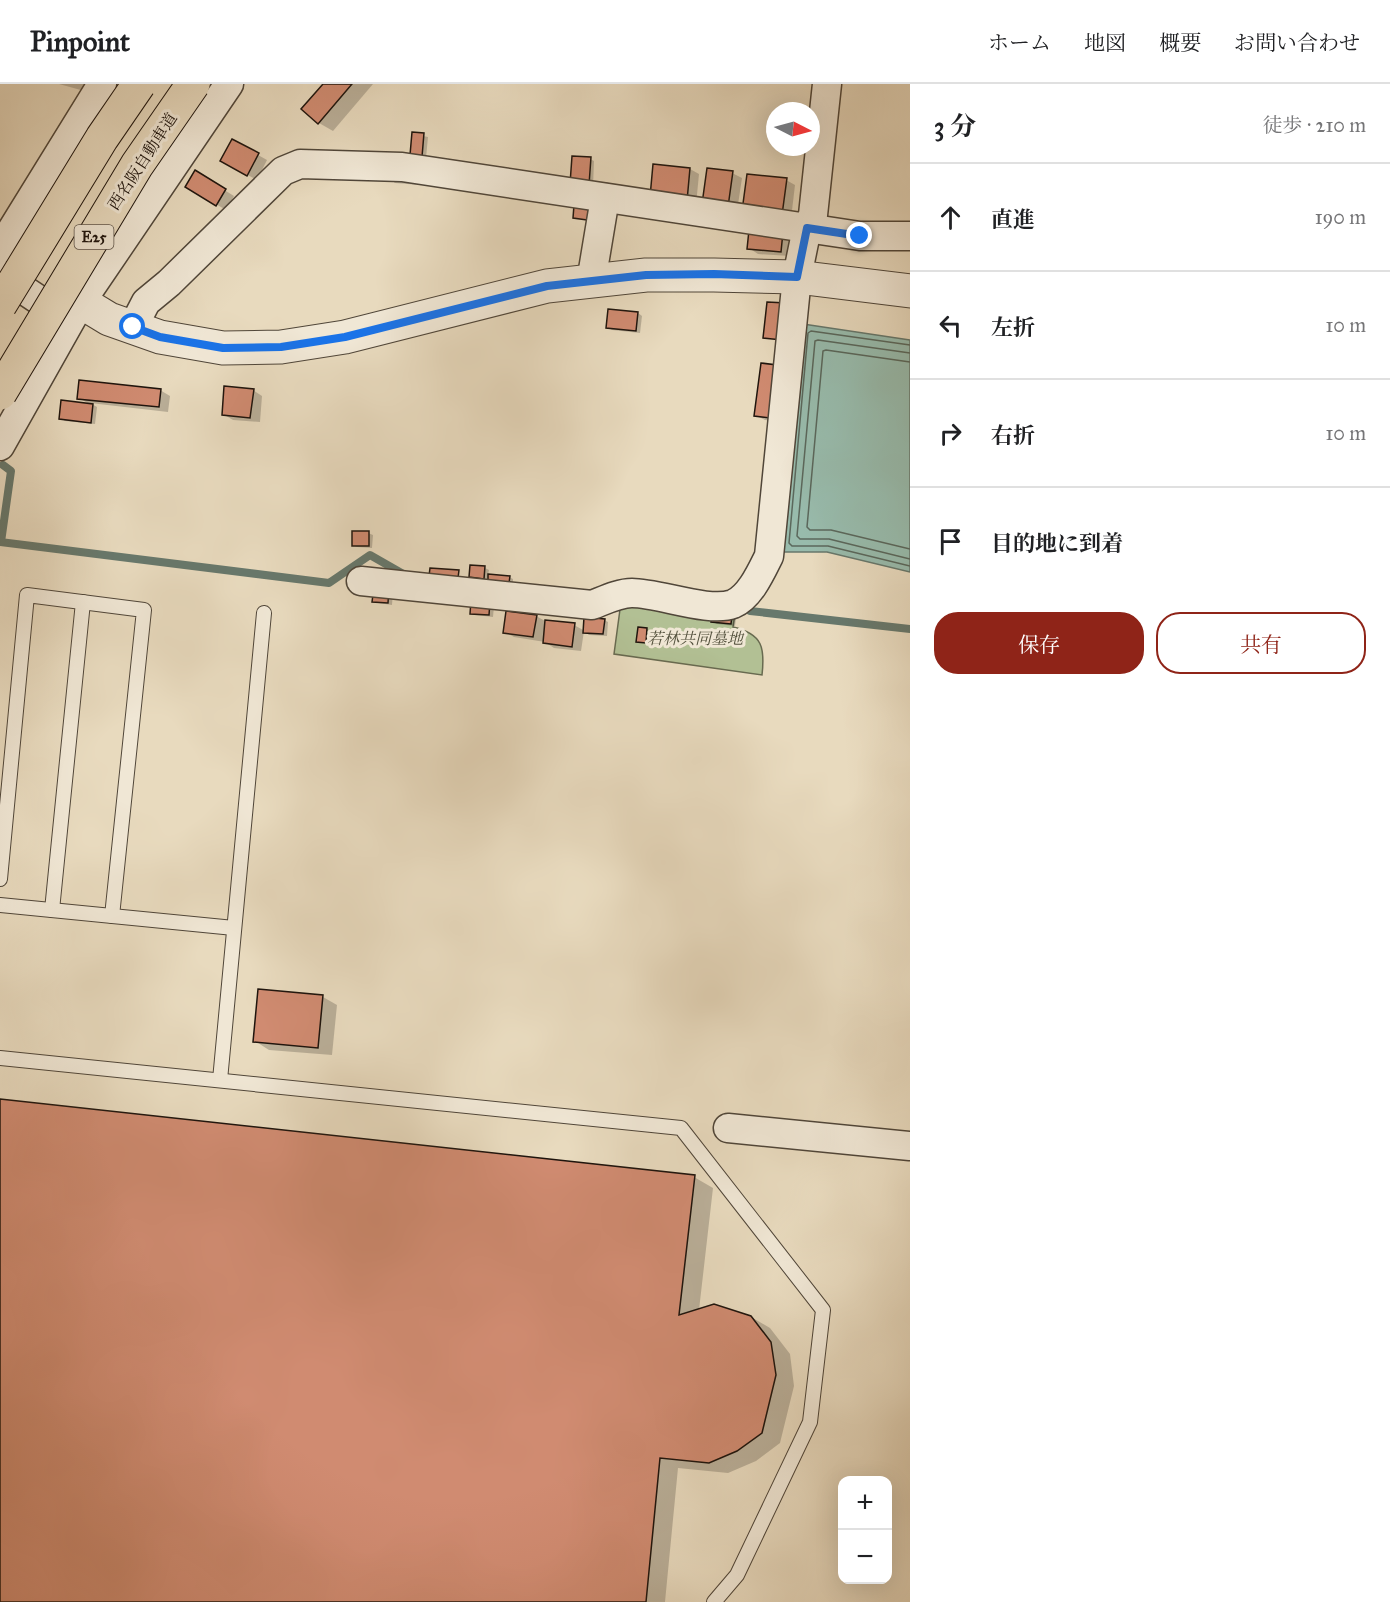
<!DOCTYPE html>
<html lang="ja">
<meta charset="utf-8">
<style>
:root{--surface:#fff;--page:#f2f2f2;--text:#202124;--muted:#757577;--line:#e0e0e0;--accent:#8f2418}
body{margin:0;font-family:"IM FELL Great Primer","Noto Serif JP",serif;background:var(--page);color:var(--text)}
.controls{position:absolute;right:18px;bottom:18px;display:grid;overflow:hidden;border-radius:12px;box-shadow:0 6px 24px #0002}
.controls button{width:54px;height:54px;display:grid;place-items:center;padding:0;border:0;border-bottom:2px solid var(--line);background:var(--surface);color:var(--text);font:30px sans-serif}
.compass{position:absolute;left:766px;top:18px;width:54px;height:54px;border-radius:50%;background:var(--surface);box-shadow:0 6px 24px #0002;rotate:96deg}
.stop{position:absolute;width:18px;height:18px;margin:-14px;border:4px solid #1a73e8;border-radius:50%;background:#fff}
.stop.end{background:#1a73e8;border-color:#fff;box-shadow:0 2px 6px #0008}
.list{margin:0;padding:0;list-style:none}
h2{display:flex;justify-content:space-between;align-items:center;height:78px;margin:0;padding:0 24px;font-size:26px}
h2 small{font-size:20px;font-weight:400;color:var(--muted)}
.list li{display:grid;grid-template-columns:39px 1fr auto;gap:18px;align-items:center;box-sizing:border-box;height:108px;padding:0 24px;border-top:2px solid var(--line)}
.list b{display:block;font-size:22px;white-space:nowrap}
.list em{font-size:20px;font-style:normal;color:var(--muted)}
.actions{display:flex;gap:12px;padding:18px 24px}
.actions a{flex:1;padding:14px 0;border:2px solid var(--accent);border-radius:24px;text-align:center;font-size:21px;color:var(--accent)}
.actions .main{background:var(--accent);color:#fff}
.icon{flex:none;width:33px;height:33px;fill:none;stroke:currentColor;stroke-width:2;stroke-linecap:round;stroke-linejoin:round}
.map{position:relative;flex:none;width:910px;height:1518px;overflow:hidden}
header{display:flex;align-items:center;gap:36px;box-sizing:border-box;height:84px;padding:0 30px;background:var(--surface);border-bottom:2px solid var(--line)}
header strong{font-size:28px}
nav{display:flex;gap:33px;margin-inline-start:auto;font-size:21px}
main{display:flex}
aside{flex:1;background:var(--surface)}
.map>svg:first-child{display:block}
</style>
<header>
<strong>Pinpoint</strong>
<nav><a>ホーム</a><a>地図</a><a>概要</a><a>お問い合わせ</a></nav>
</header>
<main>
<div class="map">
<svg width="910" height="1518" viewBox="0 0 910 1518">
<rect width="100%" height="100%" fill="#e8dabe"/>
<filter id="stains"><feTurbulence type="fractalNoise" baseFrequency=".00333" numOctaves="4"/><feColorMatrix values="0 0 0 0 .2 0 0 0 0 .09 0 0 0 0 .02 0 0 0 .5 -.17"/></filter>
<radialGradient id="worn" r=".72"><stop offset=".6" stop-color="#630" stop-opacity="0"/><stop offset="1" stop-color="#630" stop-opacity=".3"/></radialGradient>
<path fill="#b2c094" stroke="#686a50" stroke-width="1.5" d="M621,518L735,530L733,543C763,550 765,564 762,591L614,570Z"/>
<polygon fill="#98bbac" stroke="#67786c" stroke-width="1.5" points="803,240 910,256 910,488 827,468 782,468"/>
<g fill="#0003">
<polygon points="59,0 110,0 106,13"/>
<polygon points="325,0 373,0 333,47 319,39"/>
<polygon points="413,50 428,53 426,74 415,73"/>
<polygon points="233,57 267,76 257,96 222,77"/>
<polygon points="590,75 594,77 593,103 572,99"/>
<polygon points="690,85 699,90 696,121 661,118"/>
<polygon points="195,88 234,112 226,126 187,103"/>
<polygon points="732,89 742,94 737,127 713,124"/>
<polygon points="420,93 420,101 395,99 391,96"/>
<polygon points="786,96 795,101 791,135 753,131"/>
<polygon points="750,147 791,155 790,172 758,170 749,164"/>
<polygon points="638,229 642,232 640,249 612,246 607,243"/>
<polygon points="762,281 779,338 765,336 755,331"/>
<polygon points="160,306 170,312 168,328 90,319 97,323 95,340 65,337 61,334 91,321 79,314"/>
<polygon points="253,306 262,312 260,338 233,336 223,330"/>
<polygon points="368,449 373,451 372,464 357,463 353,461"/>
<polygon points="485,484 489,486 488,491 509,493 513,495 513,501 475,495 471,492"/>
<polygon points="393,508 392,521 378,519 374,517"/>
<polygon points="494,522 493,533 475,531 471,529"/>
<polygon points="536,532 547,538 574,541 585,547 604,536 608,538 607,552 589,551 584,547 581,567 554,564 545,558 514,553 505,548"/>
<polygon points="731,532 736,535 735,542 717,540 713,538"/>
<polygon points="647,545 651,548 651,550 663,553 663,560 650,556 650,560 638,557"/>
<polygon points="323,913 337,921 332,971 269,966 255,957"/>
<polygon points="0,1016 694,1093 713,1104 699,1226 751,1233 770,1244 790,1270 794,1302 780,1359 756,1377 728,1389 678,1384 665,1518 0,1518"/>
</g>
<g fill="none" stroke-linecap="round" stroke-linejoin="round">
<g stroke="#5b685c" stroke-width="1.5">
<polyline points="910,261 811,247 808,249 789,459 792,462 828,462 910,482"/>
<polyline points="910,269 818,256 815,257 797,452 800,455 829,455 910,475"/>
<polyline points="910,278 826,266 823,267 807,443 810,446 831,446 910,465"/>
</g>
<g stroke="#67786c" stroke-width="8">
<polyline points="0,458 329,499 370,471 405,491"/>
<polyline points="1,458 11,387 3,381"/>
<polyline points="750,527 910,545"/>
</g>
</g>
<g fill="#d08b71" stroke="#1e140d" stroke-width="1.5">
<polygon points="323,0 352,0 318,40 301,25"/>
<polygon points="412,48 424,49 422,73 410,71"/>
<polygon points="232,55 259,69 247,92 220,77"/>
<polygon points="572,72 591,73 589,101 570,100"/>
<polygon points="653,80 690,84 687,117 650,113"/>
<polygon points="707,84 733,87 728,123 702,120"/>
<polygon points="195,86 226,105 216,122 185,103"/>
<polygon points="747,90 787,94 782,131 742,127"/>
<polygon points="574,121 595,123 594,137 573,134"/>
<polygon points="749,146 783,148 781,168 747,165"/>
<polygon points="767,218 786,219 782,256 763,254"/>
<polygon points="608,225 638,228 636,247 606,244"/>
<polygon points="761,279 777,281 770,334 754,332"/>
<polygon points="79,296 161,305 159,323 77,315"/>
<polygon points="224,302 254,305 250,334 222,331"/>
<polygon points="61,316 93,320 91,339 59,335"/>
<rect x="352" y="447" width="17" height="15"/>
<polygon points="470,481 485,482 484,495 469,493"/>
<polygon points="430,484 459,486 458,494 429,492"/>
<polygon points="488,490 510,492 509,499 488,498"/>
<polygon points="374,503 389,504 388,519 372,518"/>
<polygon points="471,516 490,518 489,531 470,530"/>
<polygon points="506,527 537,531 533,553 503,549"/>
<polygon points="712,529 732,531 731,540 711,538"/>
<polygon points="584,533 605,535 603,550 583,549"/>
<polygon points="545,536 575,539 572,563 543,559"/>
<polygon points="638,543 647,544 646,559 636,558"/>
<polygon points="651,549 660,549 659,559 650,558"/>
<polygon points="258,905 323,911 318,964 253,958"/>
<polygon points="0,1015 695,1091 679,1231 714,1220 751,1232 771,1258 776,1291 762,1349 737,1367 709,1379 660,1374 646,1518 0,1518"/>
</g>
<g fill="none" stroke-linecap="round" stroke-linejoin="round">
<defs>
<g id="service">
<polyline points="0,795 27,511 144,526 112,832"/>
<polyline points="0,821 234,844"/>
<polyline points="52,826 83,518"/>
<polyline points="0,974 681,1044 823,1226 810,1338 737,1491 714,1518"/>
<polyline points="220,996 264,529"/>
</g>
<g id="minor">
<polyline points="0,165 102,0"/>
<polyline points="0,190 69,236"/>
<polyline points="591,198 605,114"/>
<polyline points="133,243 146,218 169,199 283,87 300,80 402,83 860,152 910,152"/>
<polyline points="0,362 81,218 229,0"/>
<path d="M361,497L592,521C605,516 619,509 632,509C659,509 709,529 733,520C750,513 761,488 769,472L797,193L807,144L813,131L827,0"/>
<polyline points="728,1044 910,1062"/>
</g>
<polyline id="tertiary" points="81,218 109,235 160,253 223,264 281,263 345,253 547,202 646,191 714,191 797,193 910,207"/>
</defs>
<use href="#service" stroke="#504639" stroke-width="16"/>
<use href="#minor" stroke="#504639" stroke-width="31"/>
<use href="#tertiary" stroke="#504639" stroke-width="35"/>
<use href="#service" stroke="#f0e7d5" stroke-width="14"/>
<use href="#minor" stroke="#f0e7d5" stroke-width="28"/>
<use href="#tertiary" stroke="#f0e7d5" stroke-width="33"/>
<defs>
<g id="motorway-bridge">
<polyline points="0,221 102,54 139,0"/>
<polyline points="0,309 137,81 193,0"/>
</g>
</defs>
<use href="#motorway-bridge" stroke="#1e140d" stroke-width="35" stroke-linecap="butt"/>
<use href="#motorway-bridge" stroke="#e8dabe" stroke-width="33"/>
</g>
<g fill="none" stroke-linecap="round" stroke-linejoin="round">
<polyline stroke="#1a73e8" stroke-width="8" points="133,243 160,253 223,264 281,263 345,253 547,202 646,191 714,190 797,193 807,144 860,152"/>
</g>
<g text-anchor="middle" stroke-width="6" stroke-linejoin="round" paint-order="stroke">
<rect fill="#f0e7d5" stroke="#5d5349" stroke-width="1.5" x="74.5" y="141" width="39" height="24" rx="4.5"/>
<g font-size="15" font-weight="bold" fill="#1e140d">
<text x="94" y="158">E25</text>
</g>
<g font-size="16" fill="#1e140d" stroke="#f0e7d5">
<text transform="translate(142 77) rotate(-57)" y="6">西名阪自動車道</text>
</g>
<g font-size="16" font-style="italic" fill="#52503c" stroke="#f0e7d5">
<text x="695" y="560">若林共同墓地</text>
</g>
</g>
<rect width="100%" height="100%" filter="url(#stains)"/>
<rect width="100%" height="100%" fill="url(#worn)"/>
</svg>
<div class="controls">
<button>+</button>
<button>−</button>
</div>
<svg class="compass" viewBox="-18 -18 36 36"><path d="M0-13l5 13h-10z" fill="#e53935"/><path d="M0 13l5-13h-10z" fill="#757577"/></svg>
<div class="stop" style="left:133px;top:243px"></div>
<div class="stop end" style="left:860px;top:152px"></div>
</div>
<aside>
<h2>3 分<small>徒歩 · 210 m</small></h2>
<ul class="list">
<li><svg class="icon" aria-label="ahead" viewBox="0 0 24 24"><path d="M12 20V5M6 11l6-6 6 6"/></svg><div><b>直進</b></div><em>190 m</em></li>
<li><svg class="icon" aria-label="left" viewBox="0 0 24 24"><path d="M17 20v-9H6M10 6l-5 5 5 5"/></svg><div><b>左折</b></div><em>10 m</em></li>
<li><svg class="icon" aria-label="right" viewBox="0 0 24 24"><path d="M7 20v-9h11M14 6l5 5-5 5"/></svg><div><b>右折</b></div><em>10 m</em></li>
<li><svg class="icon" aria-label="arrive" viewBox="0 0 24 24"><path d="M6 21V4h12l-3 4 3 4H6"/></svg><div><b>目的地に到着</b></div></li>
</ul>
<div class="actions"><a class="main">保存</a><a>共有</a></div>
</aside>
</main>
